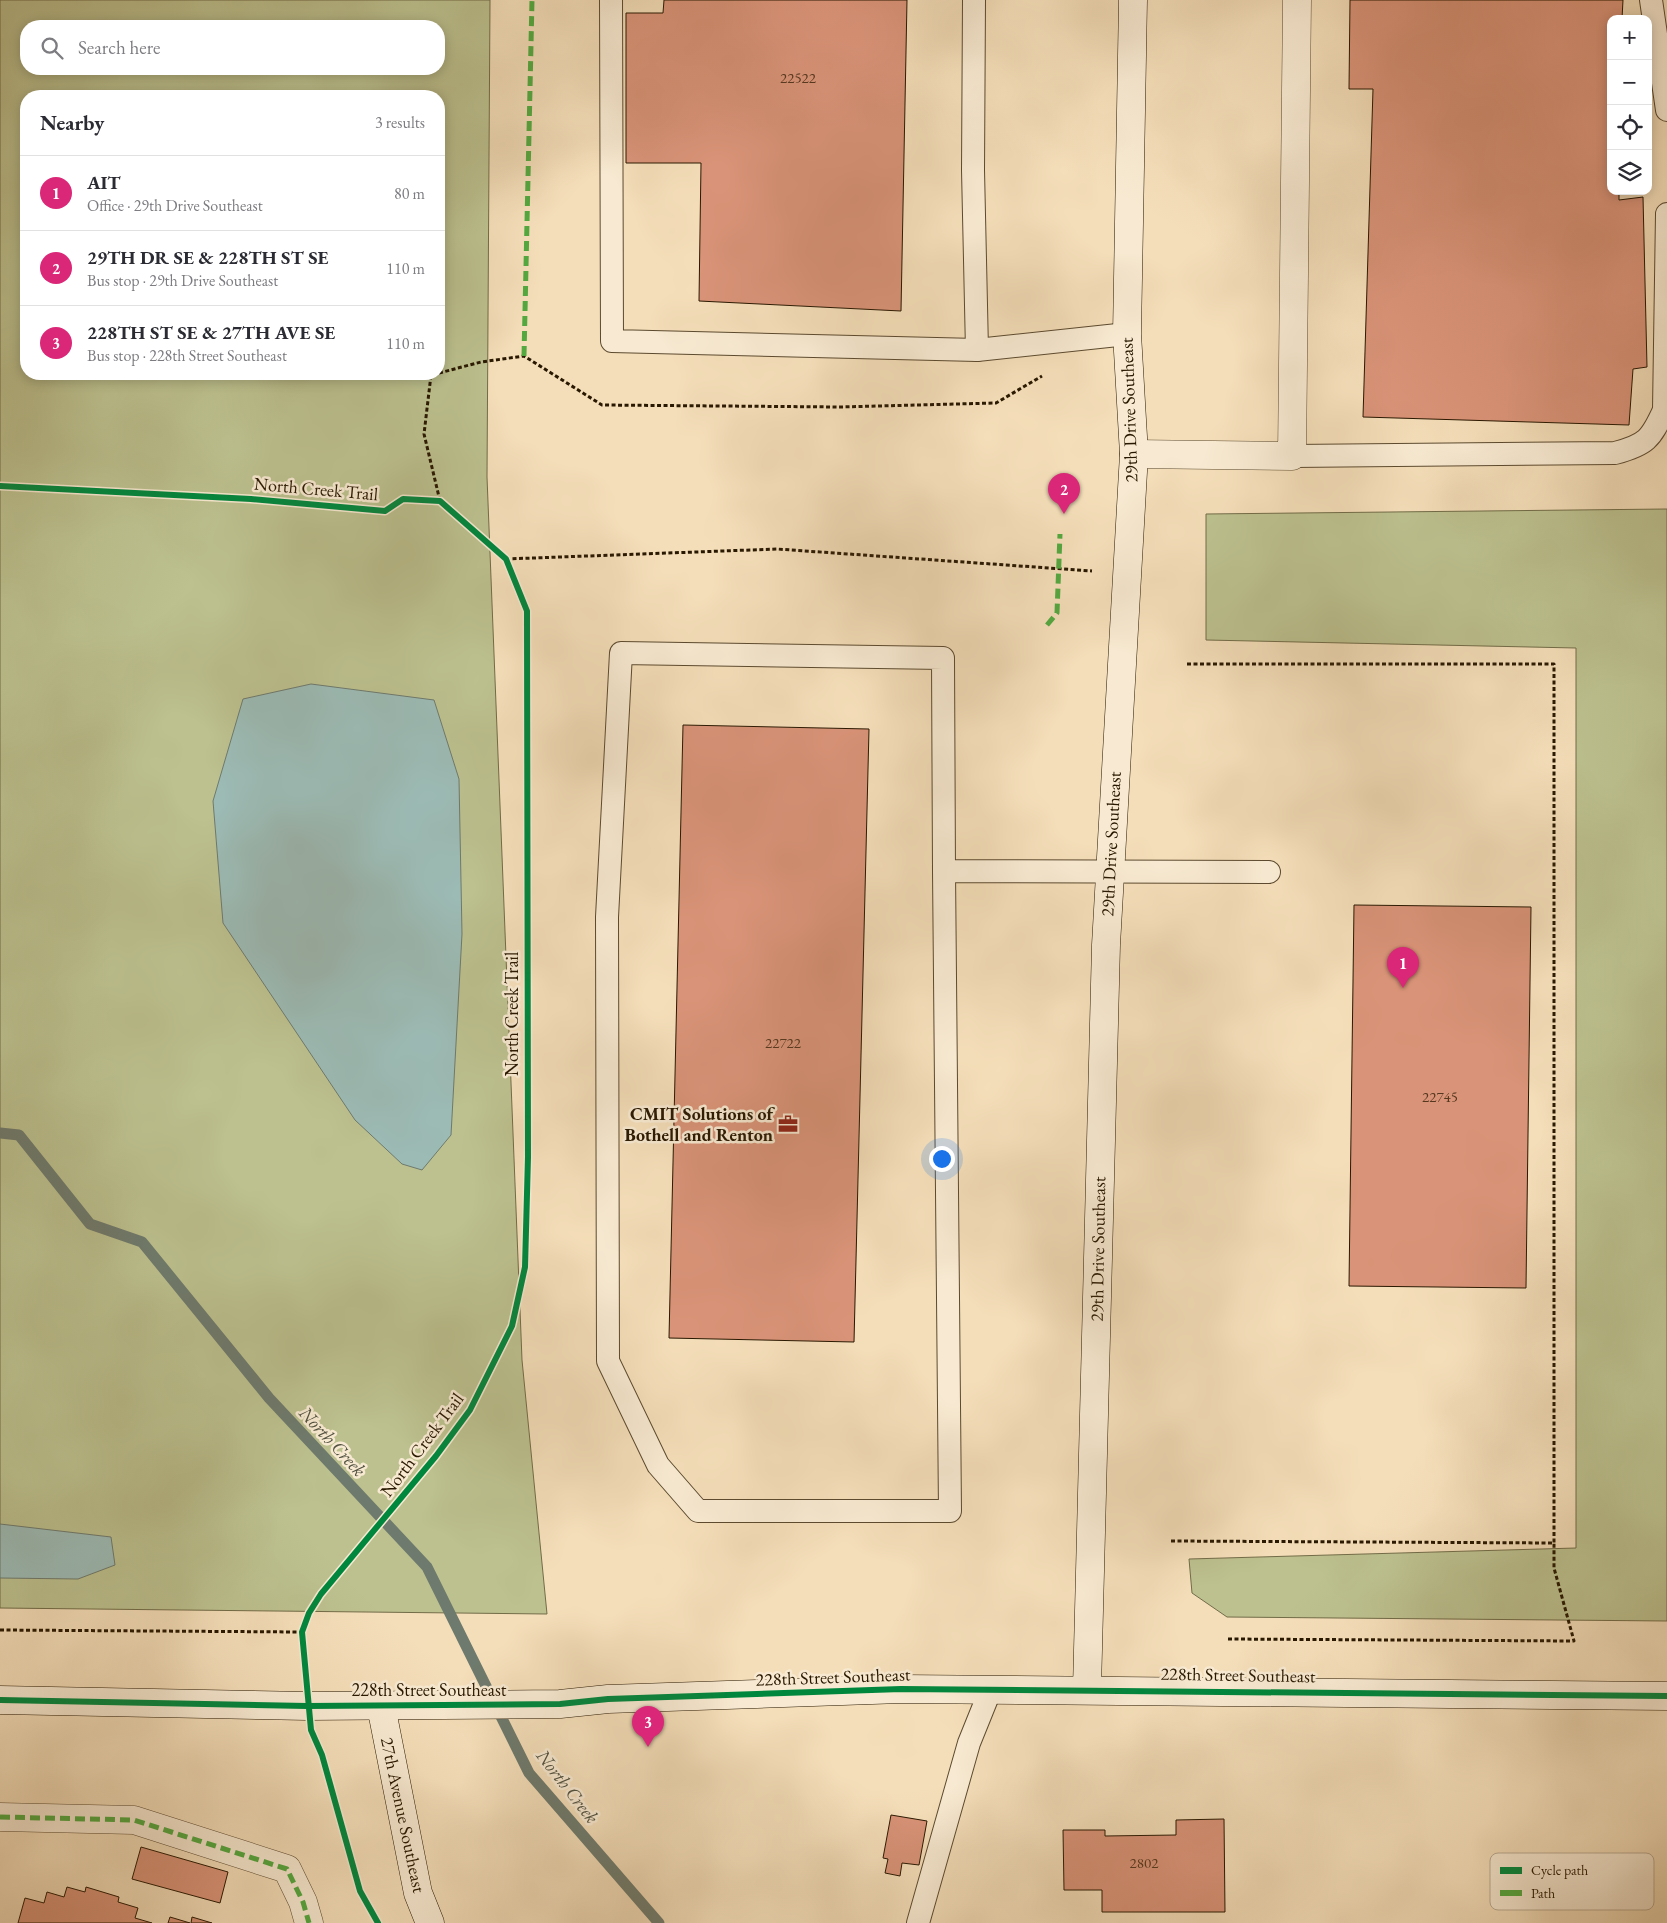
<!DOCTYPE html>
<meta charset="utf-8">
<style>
:root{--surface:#fff;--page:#f7f7f7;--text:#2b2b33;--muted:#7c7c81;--line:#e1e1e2;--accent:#db2777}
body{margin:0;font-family:"EB Garamond",serif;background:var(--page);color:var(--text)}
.controls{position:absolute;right:15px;top:15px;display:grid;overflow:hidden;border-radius:10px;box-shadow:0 2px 12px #0003}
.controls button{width:45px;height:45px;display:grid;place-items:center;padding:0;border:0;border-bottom:1px solid var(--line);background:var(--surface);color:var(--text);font:25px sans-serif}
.you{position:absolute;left:941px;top:1158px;width:18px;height:18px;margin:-12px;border:4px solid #fff;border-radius:50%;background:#1a73e8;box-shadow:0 0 0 8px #1a73e833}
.badge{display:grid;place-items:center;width:32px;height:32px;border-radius:50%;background:var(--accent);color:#fff;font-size:16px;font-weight:700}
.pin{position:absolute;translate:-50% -41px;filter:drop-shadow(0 1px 2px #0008)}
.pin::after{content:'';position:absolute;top:26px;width:18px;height:15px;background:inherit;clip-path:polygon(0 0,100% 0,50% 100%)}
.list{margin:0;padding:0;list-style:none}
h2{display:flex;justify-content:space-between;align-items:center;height:65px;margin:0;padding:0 20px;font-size:21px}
h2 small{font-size:16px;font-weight:400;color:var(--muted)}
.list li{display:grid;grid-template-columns:32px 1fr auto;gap:15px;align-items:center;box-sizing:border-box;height:75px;padding:0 20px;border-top:1px solid var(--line)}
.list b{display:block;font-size:19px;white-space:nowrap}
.list p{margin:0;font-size:16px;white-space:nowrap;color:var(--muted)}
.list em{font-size:16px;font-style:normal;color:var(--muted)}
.icon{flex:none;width:28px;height:28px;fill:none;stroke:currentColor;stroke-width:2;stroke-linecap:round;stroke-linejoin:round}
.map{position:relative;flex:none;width:1667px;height:1923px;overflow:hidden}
.search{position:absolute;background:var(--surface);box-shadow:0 2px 12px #0003;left:20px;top:20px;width:425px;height:55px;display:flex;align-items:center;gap:12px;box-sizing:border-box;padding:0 18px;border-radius:20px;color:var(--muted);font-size:19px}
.panel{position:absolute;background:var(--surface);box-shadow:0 2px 12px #0003;left:20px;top:90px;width:425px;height:290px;border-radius:20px}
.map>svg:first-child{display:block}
</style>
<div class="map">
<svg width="1667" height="1923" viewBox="0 0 1667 1923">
<rect width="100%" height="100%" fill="#f4deb9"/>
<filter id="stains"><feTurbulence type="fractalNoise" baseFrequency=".004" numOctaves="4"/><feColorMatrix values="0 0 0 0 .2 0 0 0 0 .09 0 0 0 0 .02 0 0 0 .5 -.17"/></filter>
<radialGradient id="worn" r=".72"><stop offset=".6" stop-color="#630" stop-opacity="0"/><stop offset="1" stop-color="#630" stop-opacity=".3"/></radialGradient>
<g fill="#bcc18f" stroke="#726c48" fill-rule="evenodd">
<path d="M0,0H490L487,477L522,1360L547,1614L0,1608ZM26,26H439V69H26ZM26,96H439V374H26Z"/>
<polygon points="1667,509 1667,1621 1227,1617 1192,1593 1189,1559 1576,1548 1576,648 1206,640 1206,514"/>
</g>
<g fill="#9cbbb5" stroke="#6e7a6d">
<polygon points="311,684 434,700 459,779 462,934 451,1135 422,1170 402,1164 355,1120 223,923 213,801 243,699"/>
<polygon points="0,1524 111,1537 115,1565 78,1579 0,1578"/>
</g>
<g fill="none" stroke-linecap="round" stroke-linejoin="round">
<polyline stroke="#6e7a6d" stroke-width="11" points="0,1133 19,1135 90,1224 142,1242 269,1398 427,1567 529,1773 659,1923"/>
</g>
<g fill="#d99378" stroke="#291801">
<polygon points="664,0 907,0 901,311 699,301 701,163 626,163 626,13 663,13"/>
<polygon points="1350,0 1623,0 1622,19 1611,19 1611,191 1619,191 1619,200 1643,197 1647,367 1633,369 1629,425 1363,417 1373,89 1349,89"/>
<polygon points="683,725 869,729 854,1342 669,1338"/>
<polygon points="1354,905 1531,907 1526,1288 1349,1286"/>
<polygon points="891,1815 927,1821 919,1865 902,1863 900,1876 885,1873 888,1859 883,1858"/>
<polygon points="1224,1819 1225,1912 1102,1912 1102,1890 1064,1890 1063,1830 1105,1830 1105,1836 1176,1835 1176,1820"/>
<polygon points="141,1847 228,1872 220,1903 132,1879"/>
<polygon points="67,1887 85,1892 86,1887 119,1897 118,1902 138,1908 135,1918 152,1923 18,1923 25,1898 44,1903 47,1892 64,1897"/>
<polygon points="170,1917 190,1923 168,1923"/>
<polygon points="192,1917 212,1923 191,1923"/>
</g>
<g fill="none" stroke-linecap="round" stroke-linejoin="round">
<defs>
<g id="lane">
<polyline points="611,0 612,341 977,350 973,170 974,0"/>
<polyline points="1651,0 1667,110"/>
<polyline points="977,350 1127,334"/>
<path d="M1292,456L1615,453C1646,445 1651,439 1664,410L1667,214"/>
<polyline points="944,871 950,1511 698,1511 658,1465 608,1361 607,917 621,653 943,658 944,871 1269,872"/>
<polyline points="918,1923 969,1743 990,1691"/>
</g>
<g id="street">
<polyline points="1134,454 1292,456 1297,0"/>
<polyline points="0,1817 134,1820 287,1869 303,1902 309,1923"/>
</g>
<g id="secondary">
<polyline points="1087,1689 1106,945 1134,454 1127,334 1133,0"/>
<polyline points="0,1700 307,1706 560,1704 608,1699 901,1689 1667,1696"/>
<polyline points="381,1706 418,1893 430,1923"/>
</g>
</defs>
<use href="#lane" stroke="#5c4a2f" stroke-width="24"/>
<use href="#street" stroke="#5c4a2f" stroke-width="29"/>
<use href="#secondary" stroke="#291801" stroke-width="29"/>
<g stroke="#291801" stroke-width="3" stroke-dasharray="4 2.5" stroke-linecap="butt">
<polyline points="439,373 481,362 524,356 602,405 840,407 996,403 1042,376"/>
<polyline points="437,374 431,375 424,434 440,501"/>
<polyline points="506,559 777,549 1092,571"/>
<polyline points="1171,1541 1554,1543 1554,664 1186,664"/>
<polyline points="0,1630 302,1632"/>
<polyline points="1228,1639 1574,1641 1554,1568 1554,1543"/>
</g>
<use href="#lane" stroke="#f8ead2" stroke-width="22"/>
<use href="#street" stroke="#f8ead2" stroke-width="28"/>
<use href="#secondary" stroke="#f8ead2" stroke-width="28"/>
<g stroke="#53a940" stroke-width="5" stroke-dasharray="10 5" stroke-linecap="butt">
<polyline points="524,356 532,0"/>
<polyline points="1047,625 1057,613 1060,534"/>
<polyline points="0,1817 134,1820 287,1869 303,1902 309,1923"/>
</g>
<defs>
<g id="cycleway">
<polyline points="0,486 251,499 385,511 403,499 440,501 506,559 527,611 528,1157 525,1267 512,1326 470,1410 436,1456 321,1594 309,1613 302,1632 311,1730 322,1755 360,1891 378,1923"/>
<polyline points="0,1700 307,1706 560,1704 608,1699 901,1689 1667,1696"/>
</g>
</defs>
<use href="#cycleway" stroke="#f8ead2" stroke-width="9"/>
<use href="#cycleway" stroke="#00873e" stroke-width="6"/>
</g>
<defs>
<symbol id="office-bare" viewBox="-9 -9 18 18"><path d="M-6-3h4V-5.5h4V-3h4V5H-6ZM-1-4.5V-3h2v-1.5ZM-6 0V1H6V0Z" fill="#8f2418" stroke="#f8ead2" stroke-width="2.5" paint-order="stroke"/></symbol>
</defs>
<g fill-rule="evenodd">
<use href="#office-bare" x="774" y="1110" width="28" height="28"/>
</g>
<g text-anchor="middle" stroke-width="5" stroke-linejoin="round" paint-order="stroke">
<g font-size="15" fill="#55371f">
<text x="798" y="83">22522</text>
<text x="783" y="1048">22722</text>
<text x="1440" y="1102">22745</text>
<text x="1144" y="1868">2802</text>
</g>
<g font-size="18" fill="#291801" stroke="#f8ead2">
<text transform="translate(1129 410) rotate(-92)" y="6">29th Drive Southeast</text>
<text transform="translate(316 489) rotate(5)" y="6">North Creek Trail</text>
<text transform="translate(1111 844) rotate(-87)" y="6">29th Drive Southeast</text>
<text transform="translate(512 1014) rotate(-90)" y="6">North Creek Trail</text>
<text transform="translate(1098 1249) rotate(-89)" y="6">29th Drive Southeast</text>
<text transform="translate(422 1445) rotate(-53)" y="6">North Creek Trail</text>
<text transform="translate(1238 1675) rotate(1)" y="6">228th Street Southeast</text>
<text transform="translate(833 1677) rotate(-2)" y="6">228th Street Southeast</text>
<text x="429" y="1696">228th Street Southeast</text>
<text transform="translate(403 1815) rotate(78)" y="6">27th Avenue Southeast</text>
</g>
<g font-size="18" font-weight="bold" fill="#291801" stroke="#f8ead2" text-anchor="end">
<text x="773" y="1120">CMIT Solutions of<tspan x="773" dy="21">Bothell and Renton</tspan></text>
</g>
<g font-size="19" font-style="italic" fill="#515140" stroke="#f8ead2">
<text transform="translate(333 1441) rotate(47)" y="7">North Creek</text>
<text transform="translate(568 1786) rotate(52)" y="7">North Creek</text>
</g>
</g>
<rect x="1490" y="1853" width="164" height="57" rx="8" fill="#f8ead2" stroke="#baab93" stroke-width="1"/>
<rect x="1500" y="1867" width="22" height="7" fill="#00873e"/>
<rect x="1500" y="1890" width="22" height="6" fill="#53a940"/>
<g font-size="14" fill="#291801">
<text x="1531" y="1875">Cycle path</text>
<text x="1531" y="1898">Path</text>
</g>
<rect width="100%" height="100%" filter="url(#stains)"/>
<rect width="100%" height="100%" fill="url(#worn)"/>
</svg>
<div class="controls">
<button>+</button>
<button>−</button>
<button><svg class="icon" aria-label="locate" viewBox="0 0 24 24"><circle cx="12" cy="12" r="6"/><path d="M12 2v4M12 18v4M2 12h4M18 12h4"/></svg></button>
<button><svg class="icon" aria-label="layers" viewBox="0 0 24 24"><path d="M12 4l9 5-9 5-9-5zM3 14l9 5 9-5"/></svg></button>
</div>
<div class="you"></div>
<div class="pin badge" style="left:1403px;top:988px">1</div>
<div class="pin badge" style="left:1064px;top:514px">2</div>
<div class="pin badge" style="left:648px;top:1747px">3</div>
<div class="search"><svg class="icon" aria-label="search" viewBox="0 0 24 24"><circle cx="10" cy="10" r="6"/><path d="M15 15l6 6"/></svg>Search here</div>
<section class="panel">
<h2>Nearby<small>3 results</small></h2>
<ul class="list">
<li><span class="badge">1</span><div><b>AIT</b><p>Office · 29th Drive Southeast</p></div><em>80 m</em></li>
<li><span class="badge">2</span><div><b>29TH DR SE &amp; 228TH ST SE</b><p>Bus stop · 29th Drive Southeast</p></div><em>110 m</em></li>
<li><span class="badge">3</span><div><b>228TH ST SE &amp; 27TH AVE SE</b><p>Bus stop · 228th Street Southeast</p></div><em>110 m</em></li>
</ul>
</section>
</div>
